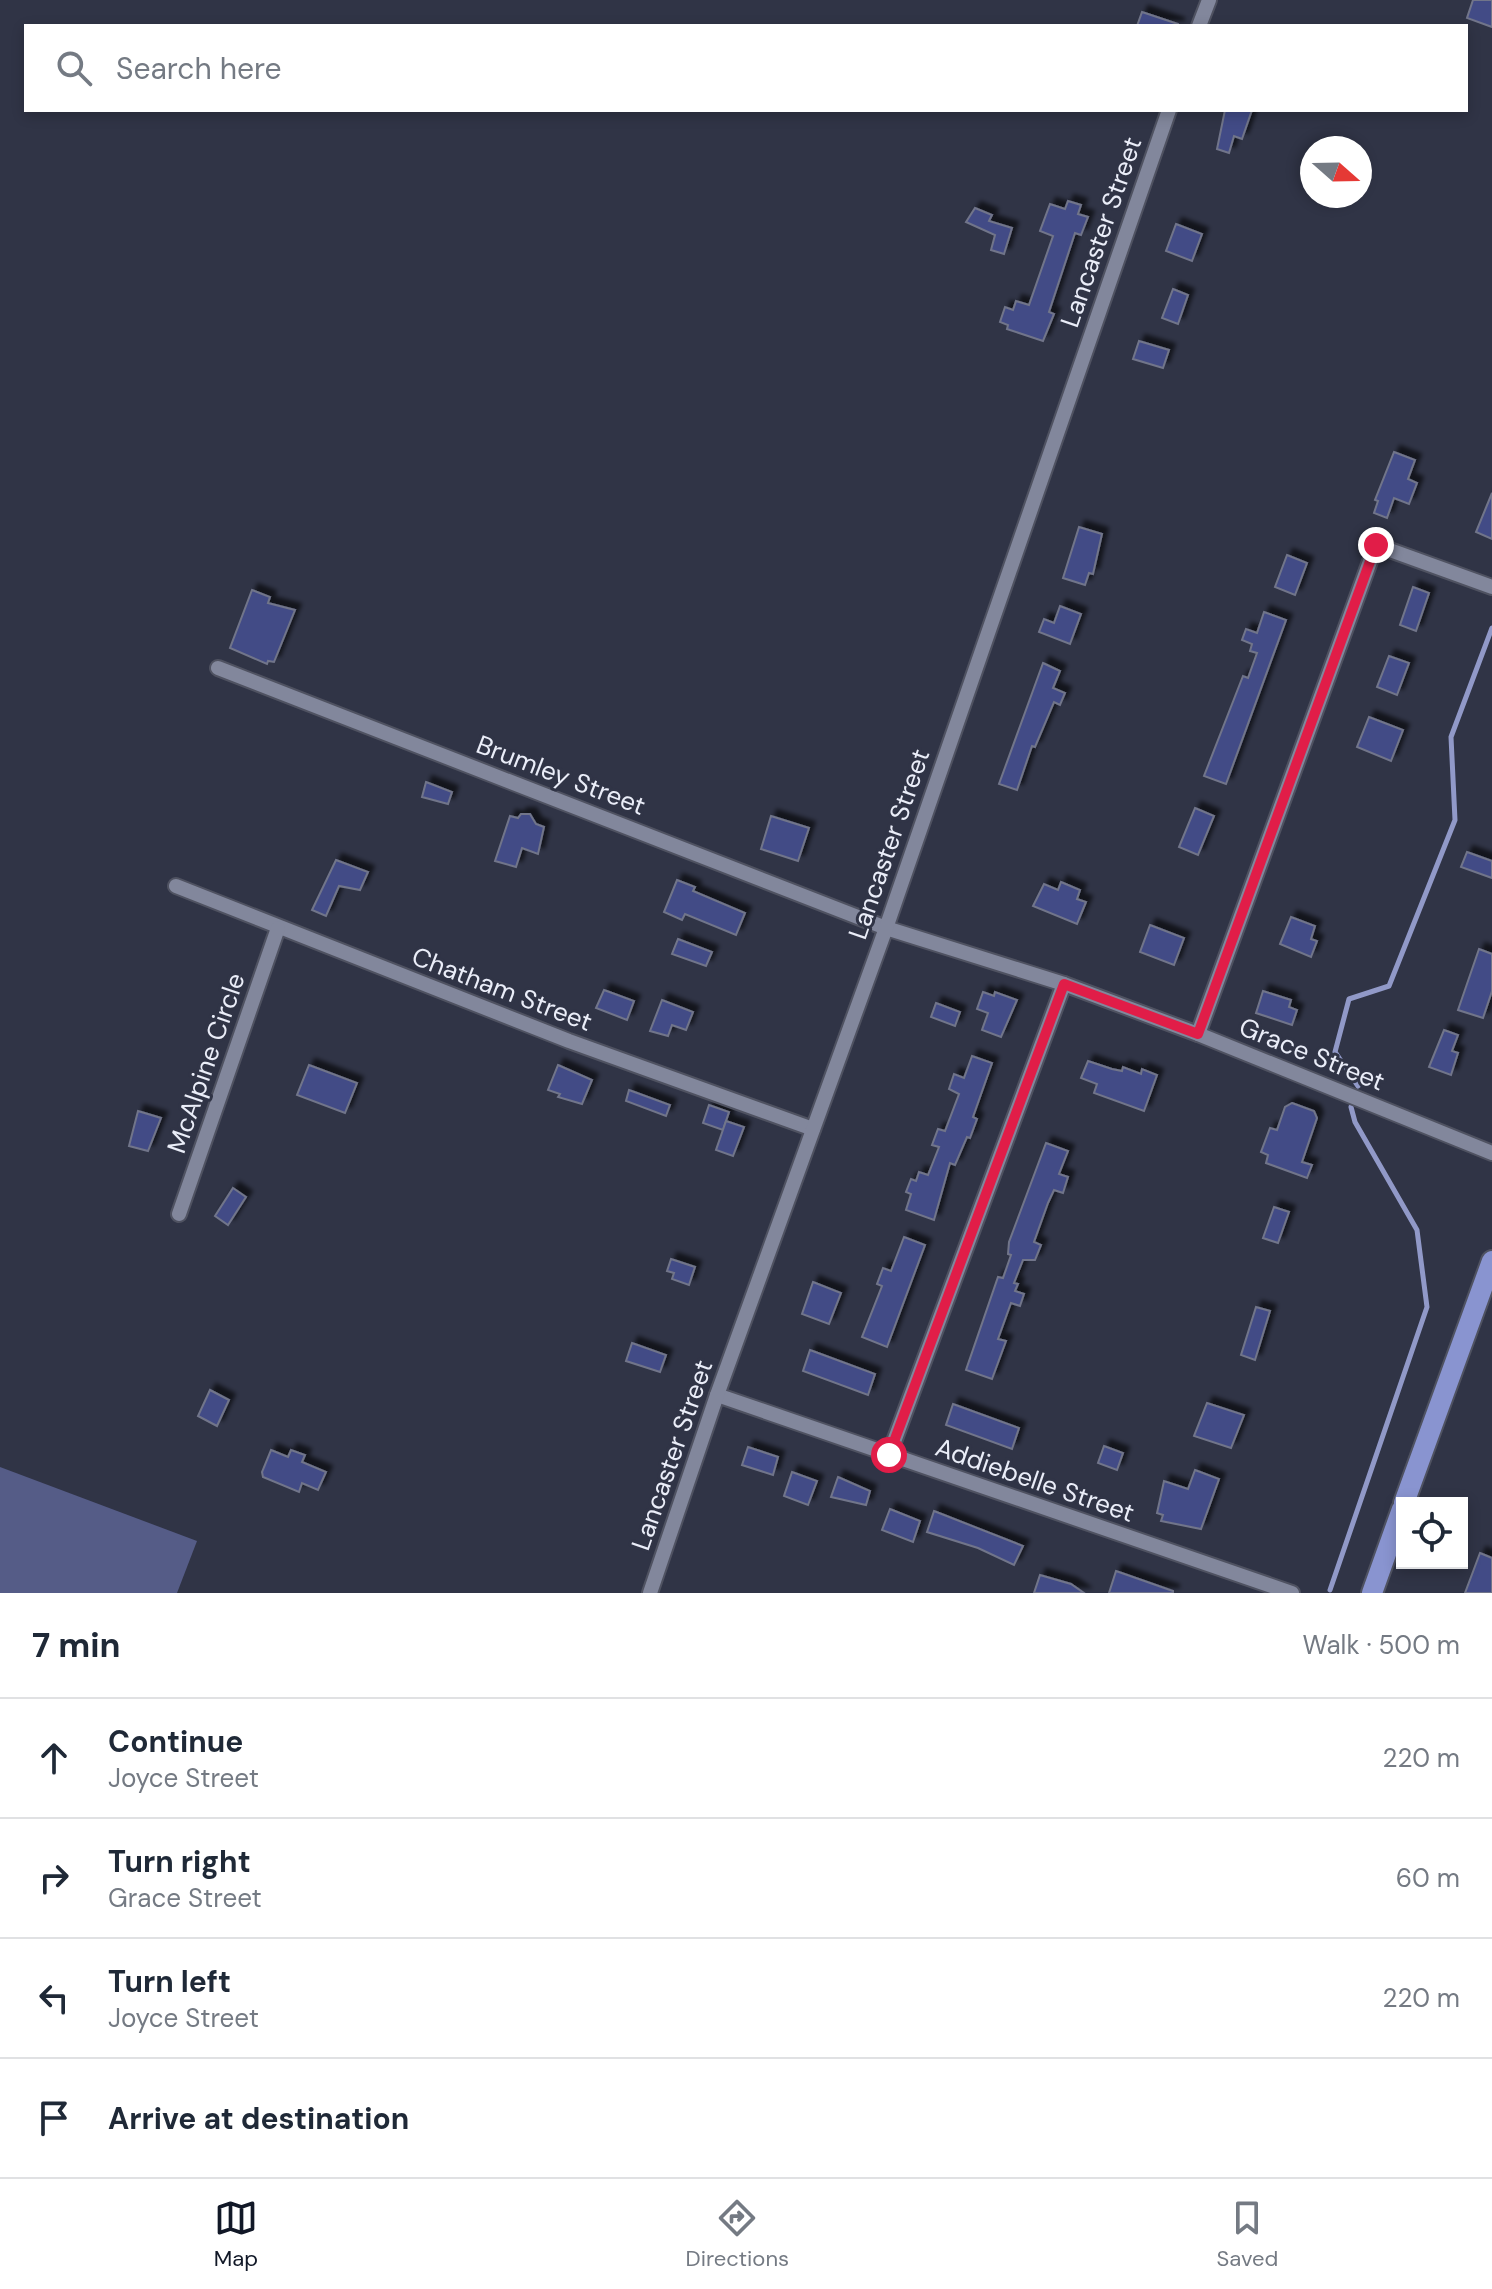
<!DOCTYPE html>
<meta charset="utf-8">
<style>
:root{--surface:#fff;--page:#f2f2f3;--text:#1f2937;--muted:#747a83;--line:#e0e1e3;--accent:#111827}
body{margin:0;font-family:"DM Sans",sans-serif;background:var(--page);color:var(--text)}
.controls{position:absolute;right:24px;bottom:24px;display:grid;overflow:hidden;border-radius:0px;box-shadow:0 4px 12px #0003}
.controls button{width:72px;height:72px;display:grid;place-items:center;padding:0;border:0;border-bottom:2px solid var(--line);background:var(--surface);color:var(--text);font:40px sans-serif}
.compass{position:absolute;left:1300px;top:136px;width:72px;height:72px;border-radius:50%;background:var(--surface);box-shadow:0 4px 12px #0003;rotate:110deg}
.stop{position:absolute;width:24px;height:24px;margin:-18px;border:6px solid #e11d48;border-radius:50%;background:#fff}
.stop.end{background:#e11d48;border-color:#fff;box-shadow:0 2px 8px #0008}
.list{margin:0;padding:0;list-style:none}
h2{display:flex;justify-content:space-between;align-items:center;height:104px;margin:0;padding:0 32px;font-size:34px}
h2 small{font-size:26px;font-weight:400;color:var(--muted)}
.list li{display:grid;grid-template-columns:52px 1fr auto;gap:24px;align-items:center;box-sizing:border-box;height:120px;padding:0 32px;border-top:2px solid var(--line)}
.list b{display:block;font-size:30px;white-space:nowrap}
.list p{margin:0;font-size:26px;white-space:nowrap;color:var(--muted)}
.list em{font-size:26px;font-style:normal;color:var(--muted)}
.icon{flex:none;width:44px;height:44px;fill:none;stroke:currentColor;stroke-width:2;stroke-linecap:round;stroke-linejoin:round}
.map{position:relative;flex:none;width:1492px;height:1593px;overflow:hidden}
.search{position:absolute;background:var(--surface);box-shadow:0 4px 12px #0003;left:24px;right:24px;top:24px;height:88px;display:flex;align-items:center;gap:20px;box-sizing:border-box;padding:0 28px;border-radius:0px;color:var(--muted);font-size:30px}
.sheet{height:584px;background:var(--surface)}
nav{display:flex;justify-content:space-around;align-items:center;box-sizing:border-box;height:112px;border-top:2px solid var(--line);background:var(--surface);font-size:22px;color:var(--muted)}
nav a{display:grid;justify-items:center;gap:4px}
nav .on{color:var(--accent)}
.map>svg:first-child{display:block}
</style>
<div class="map">
<svg width="1492" height="1593" viewBox="0 0 1492 1593">
<defs>
<filter id="shadow"><feDropShadow dx="6" dy="-6" stdDeviation="2" flood-color="#0009"/></filter>
</defs>
<rect width="100%" height="100%" fill="#303446"/>
<polygon fill="#555c87" points="0,1467 197,1541 177,1593 0,1593"/>
<g fill="none" stroke-linecap="round" stroke-linejoin="round">
<g stroke="#9199c8" stroke-width="5">
<polyline points="1358,1086 1335,1052 1349,999 1389,986 1455,820 1451,737 1492,628"/>
<polyline points="1330,1590 1427,1307 1417,1230 1355,1122 1351,1107"/>
</g>
</g>
<g fill="#434c86" stroke="#71758a" stroke-width="2" filter="url(#shadow)">
<polygon points="1473,0 1492,0 1492,27 1467,18"/>
<polygon points="1142,12 1178,24 1178,26 1137,26"/>
<polygon points="1225,110 1252,110 1242,139 1234,136 1229,153 1217,149"/>
<polygon points="1068,201 1081,205 1078,214 1088,217 1081,235 1075,233 1049,312 1054,314 1043,341 1007,329 1008,325 1000,322 1005,307 1013,310 1016,301 1029,305 1053,236 1040,231 1050,204 1065,209"/>
<polygon points="975,208 992,215 989,221 1012,228 1004,254 991,250 995,235 966,222"/>
<polygon points="1176,224 1202,234 1192,261 1166,251"/>
<polygon points="1173,289 1188,295 1178,324 1162,318"/>
<polygon points="1139,341 1169,350 1163,368 1133,359"/>
<polygon points="1394,452 1415,460 1408,479 1417,483 1409,504 1394,498 1387,518 1374,513 1378,501 1375,500"/>
<polygon points="1492,493 1492,539 1476,532"/>
<polygon points="1079,527 1102,534 1093,574 1089,573 1085,585 1063,578"/>
<polygon points="1287,555 1307,563 1295,595 1275,587"/>
<polygon points="1413,587 1429,593 1416,631 1400,625"/>
<polygon points="252,590 270,597 268,603 295,610 274,662 268,661 267,664 230,648"/>
<polygon points="1060,606 1081,614 1070,644 1039,632 1044,619 1054,623"/>
<polygon points="1264,612 1286,620 1226,784 1204,776 1243,676 1248,678 1257,653 1250,651 1252,644 1242,640 1246,629 1257,633"/>
<polygon points="1389,656 1409,663 1397,695 1377,687"/>
<polygon points="1043,663 1060,671 1053,688 1065,693 1060,705 1054,702 1035,747 1032,746 1017,790 999,784"/>
<polygon points="1369,717 1403,730 1391,761 1357,747"/>
<polygon points="426,782 452,792 448,804 422,797"/>
<polygon points="1195,808 1214,816 1198,855 1179,847"/>
<polygon points="521,814 530,814 536,824 544,827 538,854 522,848 516,867 495,861 510,816 518,818"/>
<polygon points="771,816 809,828 798,861 761,849"/>
<polygon points="1467,852 1492,861 1492,878 1461,867"/>
<polygon points="336,860 368,872 360,890 339,886 326,916 312,910"/>
<polygon points="677,880 695,887 693,891 745,913 736,935 685,914 682,920 664,912"/>
<polygon points="1061,882 1080,890 1077,899 1086,902 1077,924 1033,906 1044,884 1058,890"/>
<polygon points="1291,917 1315,926 1311,939 1317,941 1311,957 1280,944"/>
<polygon points="1150,925 1184,938 1174,965 1140,952"/>
<polygon points="678,939 712,952 706,966 672,954"/>
<polygon points="1479,949 1492,954 1492,991 1483,1018 1458,1010"/>
<polygon points="604,990 634,1001 627,1020 596,1008"/>
<polygon points="1263,991 1291,1000 1289,1007 1297,1010 1292,1025 1256,1013"/>
<polygon points="983,992 994,996 995,992 1017,1000 1001,1037 982,1030 988,1013 977,1009"/>
<polygon points="662,1000 693,1012 686,1030 672,1025 668,1036 650,1031"/>
<polygon points="936,1003 960,1012 955,1026 931,1017"/>
<polygon points="1444,1030 1458,1035 1452,1051 1458,1053 1451,1075 1429,1067"/>
<polygon points="972,1056 992,1063 973,1117 977,1119 970,1138 967,1137 955,1165 950,1163 934,1220 906,1210 911,1194 906,1192 911,1179 916,1181 919,1172 928,1175 939,1147 932,1145 938,1129 945,1131 959,1094 949,1089 954,1074 964,1078"/>
<polygon points="1088,1061 1112,1069 1122,1071 1123,1067 1141,1074 1142,1069 1157,1075 1144,1111 1094,1093 1097,1084 1081,1078"/>
<polygon points="309,1065 357,1083 345,1113 297,1095"/>
<polygon points="558,1065 592,1080 582,1104 558,1097 560,1094 548,1090"/>
<polygon points="629,1090 670,1105 666,1116 626,1101"/>
<polygon points="1292,1103 1314,1111 1317,1118 1302,1162 1312,1165 1307,1178 1266,1163 1268,1155 1261,1152 1270,1128 1277,1130 1285,1107"/>
<polygon points="709,1105 729,1112 723,1130 703,1123"/>
<polygon points="138,1111 161,1118 148,1151 129,1146"/>
<polygon points="726,1121 744,1127 733,1156 716,1150"/>
<polygon points="1046,1143 1068,1151 1059,1174 1068,1177 1063,1193 1054,1190 1048,1203 1034,1242 1041,1245 1035,1260 1023,1260 1014,1283 1018,1284 1015,1291 1024,1294 1020,1306 1011,1303 998,1339 1006,1341 992,1379 966,1370 998,1277 1003,1278 1011,1255 1008,1254 1009,1242"/>
<polygon points="233,1188 246,1197 228,1225 215,1216"/>
<polygon points="1274,1207 1289,1212 1278,1243 1263,1238"/>
<polygon points="904,1237 925,1245 887,1347 862,1337 882,1286 877,1284 883,1268 891,1271"/>
<polygon points="671,1259 695,1267 689,1285 672,1279 674,1273 667,1271"/>
<polygon points="813,1282 841,1293 829,1324 802,1314"/>
<polygon points="1256,1307 1270,1311 1255,1360 1241,1355"/>
<polygon points="632,1343 666,1355 660,1372 626,1361"/>
<polygon points="810,1350 875,1374 868,1395 803,1371"/>
<polygon points="210,1390 229,1400 217,1426 198,1416"/>
<polygon points="1207,1403 1244,1415 1231,1448 1194,1436"/>
<polygon points="953,1404 1019,1428 1012,1449 946,1425"/>
<polygon points="1104,1446 1123,1453 1117,1470 1098,1463"/>
<polygon points="748,1447 778,1457 773,1475 742,1465"/>
<polygon points="271,1450 288,1457 291,1450 305,1455 302,1462 326,1472 318,1490 302,1483 299,1492 263,1477 262,1472"/>
<polygon points="1195,1470 1219,1479 1201,1529 1161,1521 1163,1515 1157,1513 1164,1481 1188,1489"/>
<polygon points="792,1472 817,1481 808,1505 784,1496"/>
<polygon points="838,1477 870,1491 866,1505 831,1497"/>
<polygon points="890,1509 920,1521 913,1542 882,1530"/>
<polygon points="934,1511 1023,1546 1014,1565 978,1548 927,1532"/>
<polygon points="1480,1553 1492,1558 1492,1593 1465,1593"/>
<polygon points="1116,1571 1173,1591 1173,1593 1109,1593"/>
<polygon points="1040,1575 1071,1584 1084,1593 1034,1593"/>
</g>
<g fill="none" stroke-linecap="round" stroke-linejoin="round">
<defs>
<g id="street">
<polyline points="1199,26 1209,0"/>
<polyline points="218,668 886,928 1064,984 1198,1034 1492,1153"/>
<polyline points="176,886 569,1041 813,1129"/>
<polyline points="1198,1034 1376,545 1492,587"/>
<polyline points="179,1214 278,928"/>
<polyline points="717,1395 1292,1593"/>
<polyline points="889,1455 1064,984"/>
<polyline points="650,1593 717,1395 886,928 1169,110"/>
</g>
<g id="primary">
<polyline points="1404,1503 1492,1261"/>
<polyline points="1372,1593 1402,1509"/>
</g>
</defs>
<use href="#street" stroke="#4f5261" stroke-width="18"/>
<use href="#primary" stroke="#4f5261" stroke-width="24"/>
<use href="#street" stroke="#82879c" stroke-width="14"/>
<use href="#primary" stroke="#8994d0" stroke-width="20"/>
</g>
<g fill="none" stroke-linecap="round" stroke-linejoin="round">
<polyline stroke="#e11d48" stroke-width="10" points="889,1455 1064,984 1198,1034 1376,545"/>
</g>
<g text-anchor="middle" stroke-width="6" stroke-linejoin="round" paint-order="stroke">
<g font-size="26" fill="#eaedf8" stroke="#303446">
<text transform="translate(1101 232) rotate(-71)" y="9">Lancaster Street</text>
<text transform="translate(561 775) rotate(21)" y="9">Brumley Street</text>
<text transform="translate(889 844) rotate(-71)" y="9">Lancaster Street</text>
<text transform="translate(502 989) rotate(21)" y="9">Chatham Street</text>
<text transform="translate(1312 1054) rotate(22)" y="9">Grace Street</text>
<text transform="translate(206 1063) rotate(-71)" y="9">McAlpine Circle</text>
<text transform="translate(672 1455) rotate(-71)" y="9">Lancaster Street</text>
<text transform="translate(1035 1480) rotate(19)" y="9">Addiebelle Street</text>
</g>
</g>
</svg>
<div class="controls">
<button><svg class="icon" aria-label="locate" viewBox="0 0 24 24"><circle cx="12" cy="12" r="6"/><path d="M12 2v4M12 18v4M2 12h4M18 12h4"/></svg></button>
</div>
<svg class="compass" viewBox="-18 -18 36 36"><path d="M0-13l5 13h-10z" fill="#e53935"/><path d="M0 13l5-13h-10z" fill="#747a83"/></svg>
<div class="stop" style="left:889px;top:1455px"></div>
<div class="stop end" style="left:1376px;top:545px"></div>
<div class="search"><svg class="icon" aria-label="search" viewBox="0 0 24 24"><circle cx="10" cy="10" r="6"/><path d="M15 15l6 6"/></svg>Search here</div>
</div>
<section class="sheet">
<h2>7 min<small>Walk · 500 m</small></h2>
<ul class="list">
<li><svg class="icon" aria-label="ahead" viewBox="0 0 24 24"><path d="M12 20V5M6 11l6-6 6 6"/></svg><div><b>Continue</b><p>Joyce Street</p></div><em>220 m</em></li>
<li><svg class="icon" aria-label="right" viewBox="0 0 24 24"><path d="M7 20v-9h11M14 6l5 5-5 5"/></svg><div><b>Turn right</b><p>Grace Street</p></div><em>60 m</em></li>
<li><svg class="icon" aria-label="left" viewBox="0 0 24 24"><path d="M17 20v-9H6M10 6l-5 5 5 5"/></svg><div><b>Turn left</b><p>Joyce Street</p></div><em>220 m</em></li>
<li><svg class="icon" aria-label="arrive" viewBox="0 0 24 24"><path d="M6 21V4h12l-3 4 3 4H6"/></svg><div><b>Arrive at destination</b></div></li>
</ul>
</section>
<nav>
<a class="on"><svg class="icon" aria-label="map" viewBox="0 0 24 24"><path d="M3 6l6-2 6 2 6-2v14l-6 2-6-2-6 2zM9 4v14M15 6v14"/></svg>Map</a>
<a><svg class="icon" aria-label="directions" viewBox="0 0 24 24"><path d="M12 3l9 9-9 9-9-9zM9 14v-3h6M13 9l2 2-2 2"/></svg>Directions</a>
<a><svg class="icon" aria-label="saved" viewBox="0 0 24 24"><path d="M7 4h10v16l-5-4-5 4z"/></svg>Saved</a>
</nav>
